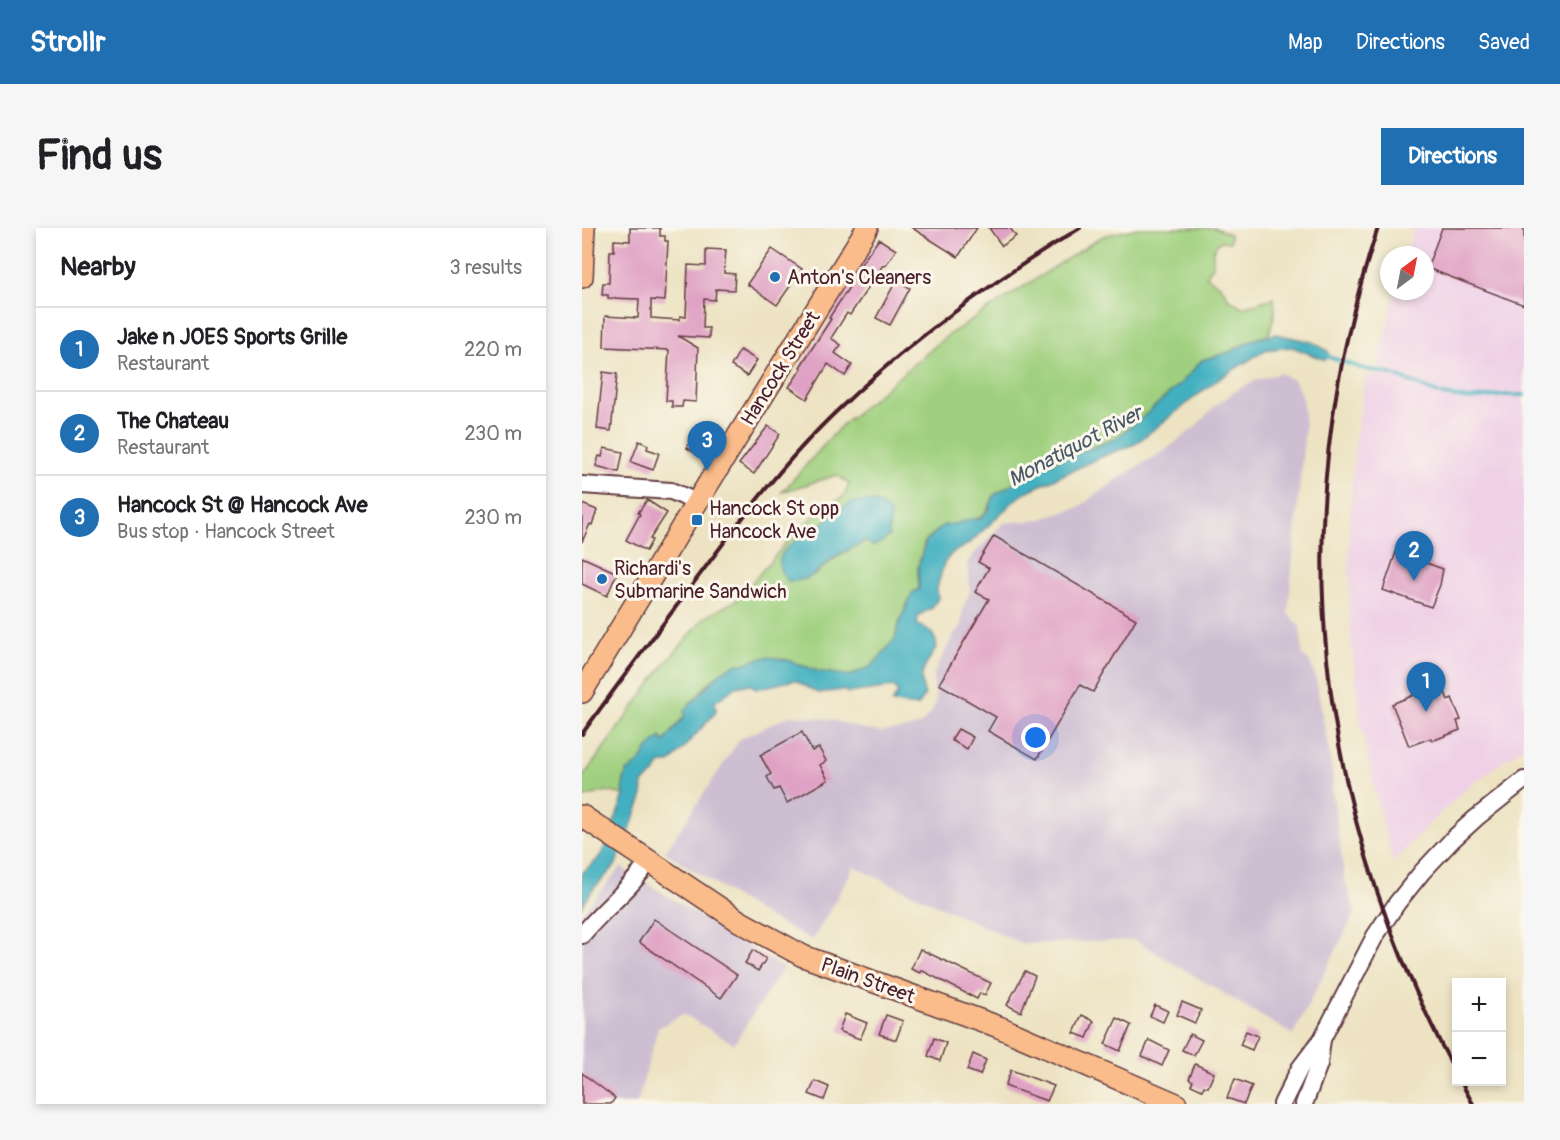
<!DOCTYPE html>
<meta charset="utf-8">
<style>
:root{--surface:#fff;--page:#f6f6f6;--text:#202124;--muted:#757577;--line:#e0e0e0;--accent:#1f6fb2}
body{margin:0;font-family:Pangolin,sans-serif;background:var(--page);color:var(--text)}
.controls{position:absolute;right:18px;bottom:18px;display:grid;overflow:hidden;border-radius:0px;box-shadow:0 3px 9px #0003}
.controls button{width:54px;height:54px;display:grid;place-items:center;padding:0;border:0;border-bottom:2px solid var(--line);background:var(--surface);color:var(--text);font:30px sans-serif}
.compass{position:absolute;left:798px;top:18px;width:54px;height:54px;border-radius:50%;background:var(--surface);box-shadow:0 3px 9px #0003;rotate:32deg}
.you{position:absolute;left:454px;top:510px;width:21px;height:21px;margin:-15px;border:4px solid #fff;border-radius:50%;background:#1a73e8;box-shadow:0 0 0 9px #1a73e833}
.badge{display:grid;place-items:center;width:39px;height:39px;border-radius:50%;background:var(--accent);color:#fff;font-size:20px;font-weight:700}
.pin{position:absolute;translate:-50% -50px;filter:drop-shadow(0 2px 3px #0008)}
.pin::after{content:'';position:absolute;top:32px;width:21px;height:18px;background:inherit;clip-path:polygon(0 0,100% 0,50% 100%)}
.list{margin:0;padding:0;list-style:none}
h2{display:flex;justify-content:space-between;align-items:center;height:78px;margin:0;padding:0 24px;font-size:26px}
h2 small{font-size:20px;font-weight:400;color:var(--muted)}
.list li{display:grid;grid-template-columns:39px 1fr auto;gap:18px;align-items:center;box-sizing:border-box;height:84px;padding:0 24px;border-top:2px solid var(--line)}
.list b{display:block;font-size:22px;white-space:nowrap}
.list p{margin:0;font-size:20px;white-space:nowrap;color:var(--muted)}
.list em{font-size:20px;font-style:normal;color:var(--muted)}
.map{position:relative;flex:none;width:942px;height:876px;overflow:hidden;border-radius:0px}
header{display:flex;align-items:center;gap:36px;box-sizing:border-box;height:84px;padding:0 30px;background:var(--accent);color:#fff}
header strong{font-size:28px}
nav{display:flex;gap:33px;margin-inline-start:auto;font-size:21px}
.intro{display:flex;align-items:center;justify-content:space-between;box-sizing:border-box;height:144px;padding:0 36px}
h1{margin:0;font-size:42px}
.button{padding:15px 27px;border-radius:0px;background:var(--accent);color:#fff;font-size:21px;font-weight:700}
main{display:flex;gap:36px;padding:0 36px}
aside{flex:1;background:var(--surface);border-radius:0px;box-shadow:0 3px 9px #0003}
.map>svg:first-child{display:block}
</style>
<header>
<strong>Strollr</strong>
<nav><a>Map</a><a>Directions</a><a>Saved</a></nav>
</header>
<div class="intro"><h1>Find us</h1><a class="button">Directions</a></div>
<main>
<aside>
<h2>Nearby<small>3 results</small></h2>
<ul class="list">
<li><span class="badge">1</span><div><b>Jake n JOES Sports Grille</b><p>Restaurant</p></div><em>220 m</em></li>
<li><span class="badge">2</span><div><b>The Chateau</b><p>Restaurant</p></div><em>230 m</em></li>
<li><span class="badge">3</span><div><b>Hancock St @ Hancock Ave</b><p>Bus stop · Hancock Street</p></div><em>230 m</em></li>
</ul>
</aside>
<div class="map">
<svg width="942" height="876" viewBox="0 0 942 876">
<rect width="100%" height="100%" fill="#fbf7ec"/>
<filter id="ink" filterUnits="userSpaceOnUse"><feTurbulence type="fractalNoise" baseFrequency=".0167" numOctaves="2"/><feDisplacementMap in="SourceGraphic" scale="12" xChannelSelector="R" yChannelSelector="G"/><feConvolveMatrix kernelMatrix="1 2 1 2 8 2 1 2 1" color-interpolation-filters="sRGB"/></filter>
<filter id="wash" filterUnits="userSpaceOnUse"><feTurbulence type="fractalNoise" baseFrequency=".008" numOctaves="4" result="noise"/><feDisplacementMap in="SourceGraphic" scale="24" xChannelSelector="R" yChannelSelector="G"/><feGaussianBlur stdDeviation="1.35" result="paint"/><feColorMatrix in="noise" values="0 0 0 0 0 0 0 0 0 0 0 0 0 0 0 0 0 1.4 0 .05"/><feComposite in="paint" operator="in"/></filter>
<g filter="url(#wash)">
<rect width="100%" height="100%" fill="#ede3c3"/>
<polygon fill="#efd0e6" points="832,0 942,0 942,518 883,562 846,597 811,634 796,577 778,490 768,401 767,311 772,222 784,146 794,148 813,63 843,63 843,27 823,27"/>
<g fill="#cdbed2">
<polygon points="698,145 713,153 720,170 723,198 706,385 718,399 721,428 728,434 734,450 751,548 750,561 763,653 773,685 711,807 553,712 441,716 272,639 231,712 185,689 83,624 158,511 209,487 251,492 285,502 299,504 328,500 339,496 351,482 354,472 351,453 352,445 372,406 379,398 381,381 388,363 385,334 421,295 457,292 497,279 543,246 585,221 612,200 634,177 658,160 678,151"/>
<polygon points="39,639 201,740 152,816 101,786 76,800 55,876 0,876 0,685"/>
</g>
<path fill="#a0d07f" stroke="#757855" stroke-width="1.5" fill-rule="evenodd" d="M555,0H633L648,6V14L638,13L631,22V38L624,48L639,58L647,71L660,79L692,70L693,84L687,107L673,111L645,125L620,132L600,154L560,190L533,211L500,224L412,267C405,287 401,290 381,295C375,296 369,298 362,297L343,313L336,339L337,361L330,365L316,398L313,411L290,438L270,447H264L238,444L205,432L174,431L137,446L120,462L115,470L110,473L103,487L82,514L79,509C68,518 65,526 57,535C44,548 39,546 42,567L25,563L3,569L0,568V550L82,437L123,389L155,372L211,307L232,288L262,268L267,256L255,247L200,264L259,198L366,107L521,8ZM271,274H294L291,318L284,313C265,323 248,331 233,347L213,312L238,298L250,286Z"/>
<g fill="#43b0c0" stroke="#466876" stroke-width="1.5">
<path d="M694,106L730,114L746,123L747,129L743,132L710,119L683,122L635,152L553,216L524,227L448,262L433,272L388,315L370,325L362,335L355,360L356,370L350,380L337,387L335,394L337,398C348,400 353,408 355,418C345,438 334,444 343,466L336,478L310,475L316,465L312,459L266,465L261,462L236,465L213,452L174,461L168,456L154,459L133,474L134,484L88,535H79L72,546L61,555L60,570L33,638L12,660L0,678V645L15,632L23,620L42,567L41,556L45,544L58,534L66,520L79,509L82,514L103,488L102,483L137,446L153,436H162L174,431L186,429L205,432L238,444L264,447H270L290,438L313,411L316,398L330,365L337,361L336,339L344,313L362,297C375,298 386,289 398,291L407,281L412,267L463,237L533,211L560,190L600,154L620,132L645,125L673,111Z"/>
<path d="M271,274C288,273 296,271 308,285L307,308L301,313L291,318L284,313C275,318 266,321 258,326C236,338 235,354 206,353C179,325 222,309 240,296C244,293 247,289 250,286C256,281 264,277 271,274Z"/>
</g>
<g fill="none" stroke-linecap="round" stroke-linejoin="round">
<polyline stroke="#43b0c0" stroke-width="4" points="744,128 779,140 809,146 861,167 887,171 922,167 942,167"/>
</g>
<g id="blocks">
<g fill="#e0a2c4">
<polygon points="48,0 78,0 78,8 83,8 83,13 86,13 83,73 69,72 69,90 98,92 98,88 104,89 106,37 124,38 124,21 144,22 142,45 153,46 152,62 134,61 133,72 122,71 121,100 127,100 127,110 96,108 116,120 114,174 101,173 100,179 90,179 90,173 84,173 87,122 22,119 23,88 56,90 57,71 26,70 26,67 20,67 21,55 27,55 28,23 32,23 32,12 48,13"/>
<polygon points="330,0 395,0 376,29"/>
<polygon points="407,0 428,0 434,8 420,18"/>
<polygon points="860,0 942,0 942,77 845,40"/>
<polygon points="297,11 314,22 303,38 301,37 268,87 265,85 249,110 259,117 253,125 270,137 263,148 246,136 225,171 207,159 220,140 218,139 249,91 247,90 271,53 268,51"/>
<polygon points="190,21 220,41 195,77 165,56"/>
<polygon points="314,53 328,60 308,97 294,90"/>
<polygon points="158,122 175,132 165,148 149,138"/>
<polygon points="21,144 35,146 29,203 15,201"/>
<polygon points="186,198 198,206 172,246 157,236"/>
<polygon points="113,203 118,207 120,203 131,210 125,221 128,223 123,231 105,220"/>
<polygon points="57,213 66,217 65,221 77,225 71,242 49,234"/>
<polygon points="22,220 41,224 37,244 14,238 17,228 20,229"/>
<polygon points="65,272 85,285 68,311 70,312 64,323 44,312 58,286 56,285"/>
<polygon points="0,276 15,282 10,297 8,296 0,314"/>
<polygon points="412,308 554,391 511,464 498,457 455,531 406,503 414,489 357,456 407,371 393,364 407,340 396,334"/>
<polygon points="814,324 861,341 858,357 849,379 801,362"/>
<polygon points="0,329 35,345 25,368 0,356"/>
<polygon points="859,454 866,472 870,470 879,492 875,493 878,502 850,513 849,510 827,518 810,476 832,467 831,465"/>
<polygon points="376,501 391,509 385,521 369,512"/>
<polygon points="220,504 230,523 237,520 244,533 238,537 246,552 205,575 197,560 192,562 185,549 189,546 178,527"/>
<polygon points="72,691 155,747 139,770 57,714"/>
<polygon points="338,721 409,755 403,767 398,765 395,771 339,742 338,745 329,741"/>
<polygon points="171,722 184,731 176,743 163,735"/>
<polygon points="443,743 453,748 439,784 425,777"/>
<polygon points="600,774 619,782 613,795 595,787"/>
<polygon points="573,777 586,783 581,794 568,788"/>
<polygon points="263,786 285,795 278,811 257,803"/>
<polygon points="304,787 321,793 314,812 297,806"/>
<polygon points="500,787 512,793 505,810 492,805"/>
<polygon points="535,790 549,797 538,823 523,816"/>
<polygon points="664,803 676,808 670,822 658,817"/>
<polygon points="608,806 620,812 612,827 600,822"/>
<polygon points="352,810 364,815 358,833 346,828"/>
<polygon points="567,812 587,822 580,838 560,828"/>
<polygon points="391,826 404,832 398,847 385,842"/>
<polygon points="613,836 632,845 626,859 622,858 620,862 609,857 611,853 607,851"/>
<polygon points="429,842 472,858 465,873 423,858"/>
<polygon points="0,845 33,870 29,876 0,876"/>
<polygon points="653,851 670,858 662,876 645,870"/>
<polygon points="233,853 247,859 242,872 227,866"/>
</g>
</g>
</g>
<g filter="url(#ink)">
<use href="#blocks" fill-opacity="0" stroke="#623c42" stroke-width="1.5"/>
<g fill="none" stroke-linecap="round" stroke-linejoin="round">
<defs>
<g id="minor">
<polyline points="0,257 89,263 115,274"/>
<path d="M0,707C21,681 49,661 67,633"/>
<polyline points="700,876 718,840 740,811 793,708 815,675 840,644 871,611 894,590 942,552"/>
<polyline points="722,876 737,836 740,811"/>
</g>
<g id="major">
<polyline points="0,49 2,0"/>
<polyline points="0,464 115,274 285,0"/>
<polyline points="0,588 157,693 221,728 417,799 594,876"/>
</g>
</defs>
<use href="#minor" stroke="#623c42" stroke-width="20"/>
<use href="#major" stroke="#623c42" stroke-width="24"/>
<use href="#minor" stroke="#fff" stroke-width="16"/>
<use href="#major" stroke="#f9bc8a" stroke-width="21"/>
<g stroke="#4a1f2b" stroke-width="4">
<path d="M796,0C699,289 731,578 874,845"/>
<path d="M0,506C35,457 72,408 108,360C154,298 200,235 256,182C329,111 411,53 498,0"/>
<polyline points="879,854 891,876"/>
</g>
</g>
</g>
<g fill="#1f6fb2" stroke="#fbf7ec" stroke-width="2">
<circle cx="193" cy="49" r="6"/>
<rect x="109" y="286" width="12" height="12" rx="3"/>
<circle cx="20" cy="351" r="6"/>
</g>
<g text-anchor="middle" stroke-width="6" stroke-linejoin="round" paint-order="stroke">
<g font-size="20" fill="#4a1f2b" stroke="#fbf7ec" text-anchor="start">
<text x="205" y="56">Anton's Cleaners</text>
<text x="127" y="287">Hancock St opp<tspan x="127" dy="23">Hancock Ave</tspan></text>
<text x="32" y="347">Richardi's<tspan x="32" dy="23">Submarine Sandwich</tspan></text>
</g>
<g font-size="20" fill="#4a1f2b" stroke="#fbf7ec">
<text transform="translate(198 140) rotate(-58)" y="7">Hancock Street</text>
<text transform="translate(286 752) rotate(20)" y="7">Plain Street</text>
</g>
<g font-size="21" font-style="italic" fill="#475967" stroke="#fbf7ec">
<text transform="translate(493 218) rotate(-28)" y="7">Monatiquot River</text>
</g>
</g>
</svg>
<div class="controls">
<button>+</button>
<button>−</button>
</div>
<svg class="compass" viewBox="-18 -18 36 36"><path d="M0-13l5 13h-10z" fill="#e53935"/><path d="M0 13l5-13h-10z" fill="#757577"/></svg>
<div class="you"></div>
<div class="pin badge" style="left:844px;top:484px">1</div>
<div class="pin badge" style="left:832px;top:353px">2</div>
<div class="pin badge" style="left:125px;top:243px">3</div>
</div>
</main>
